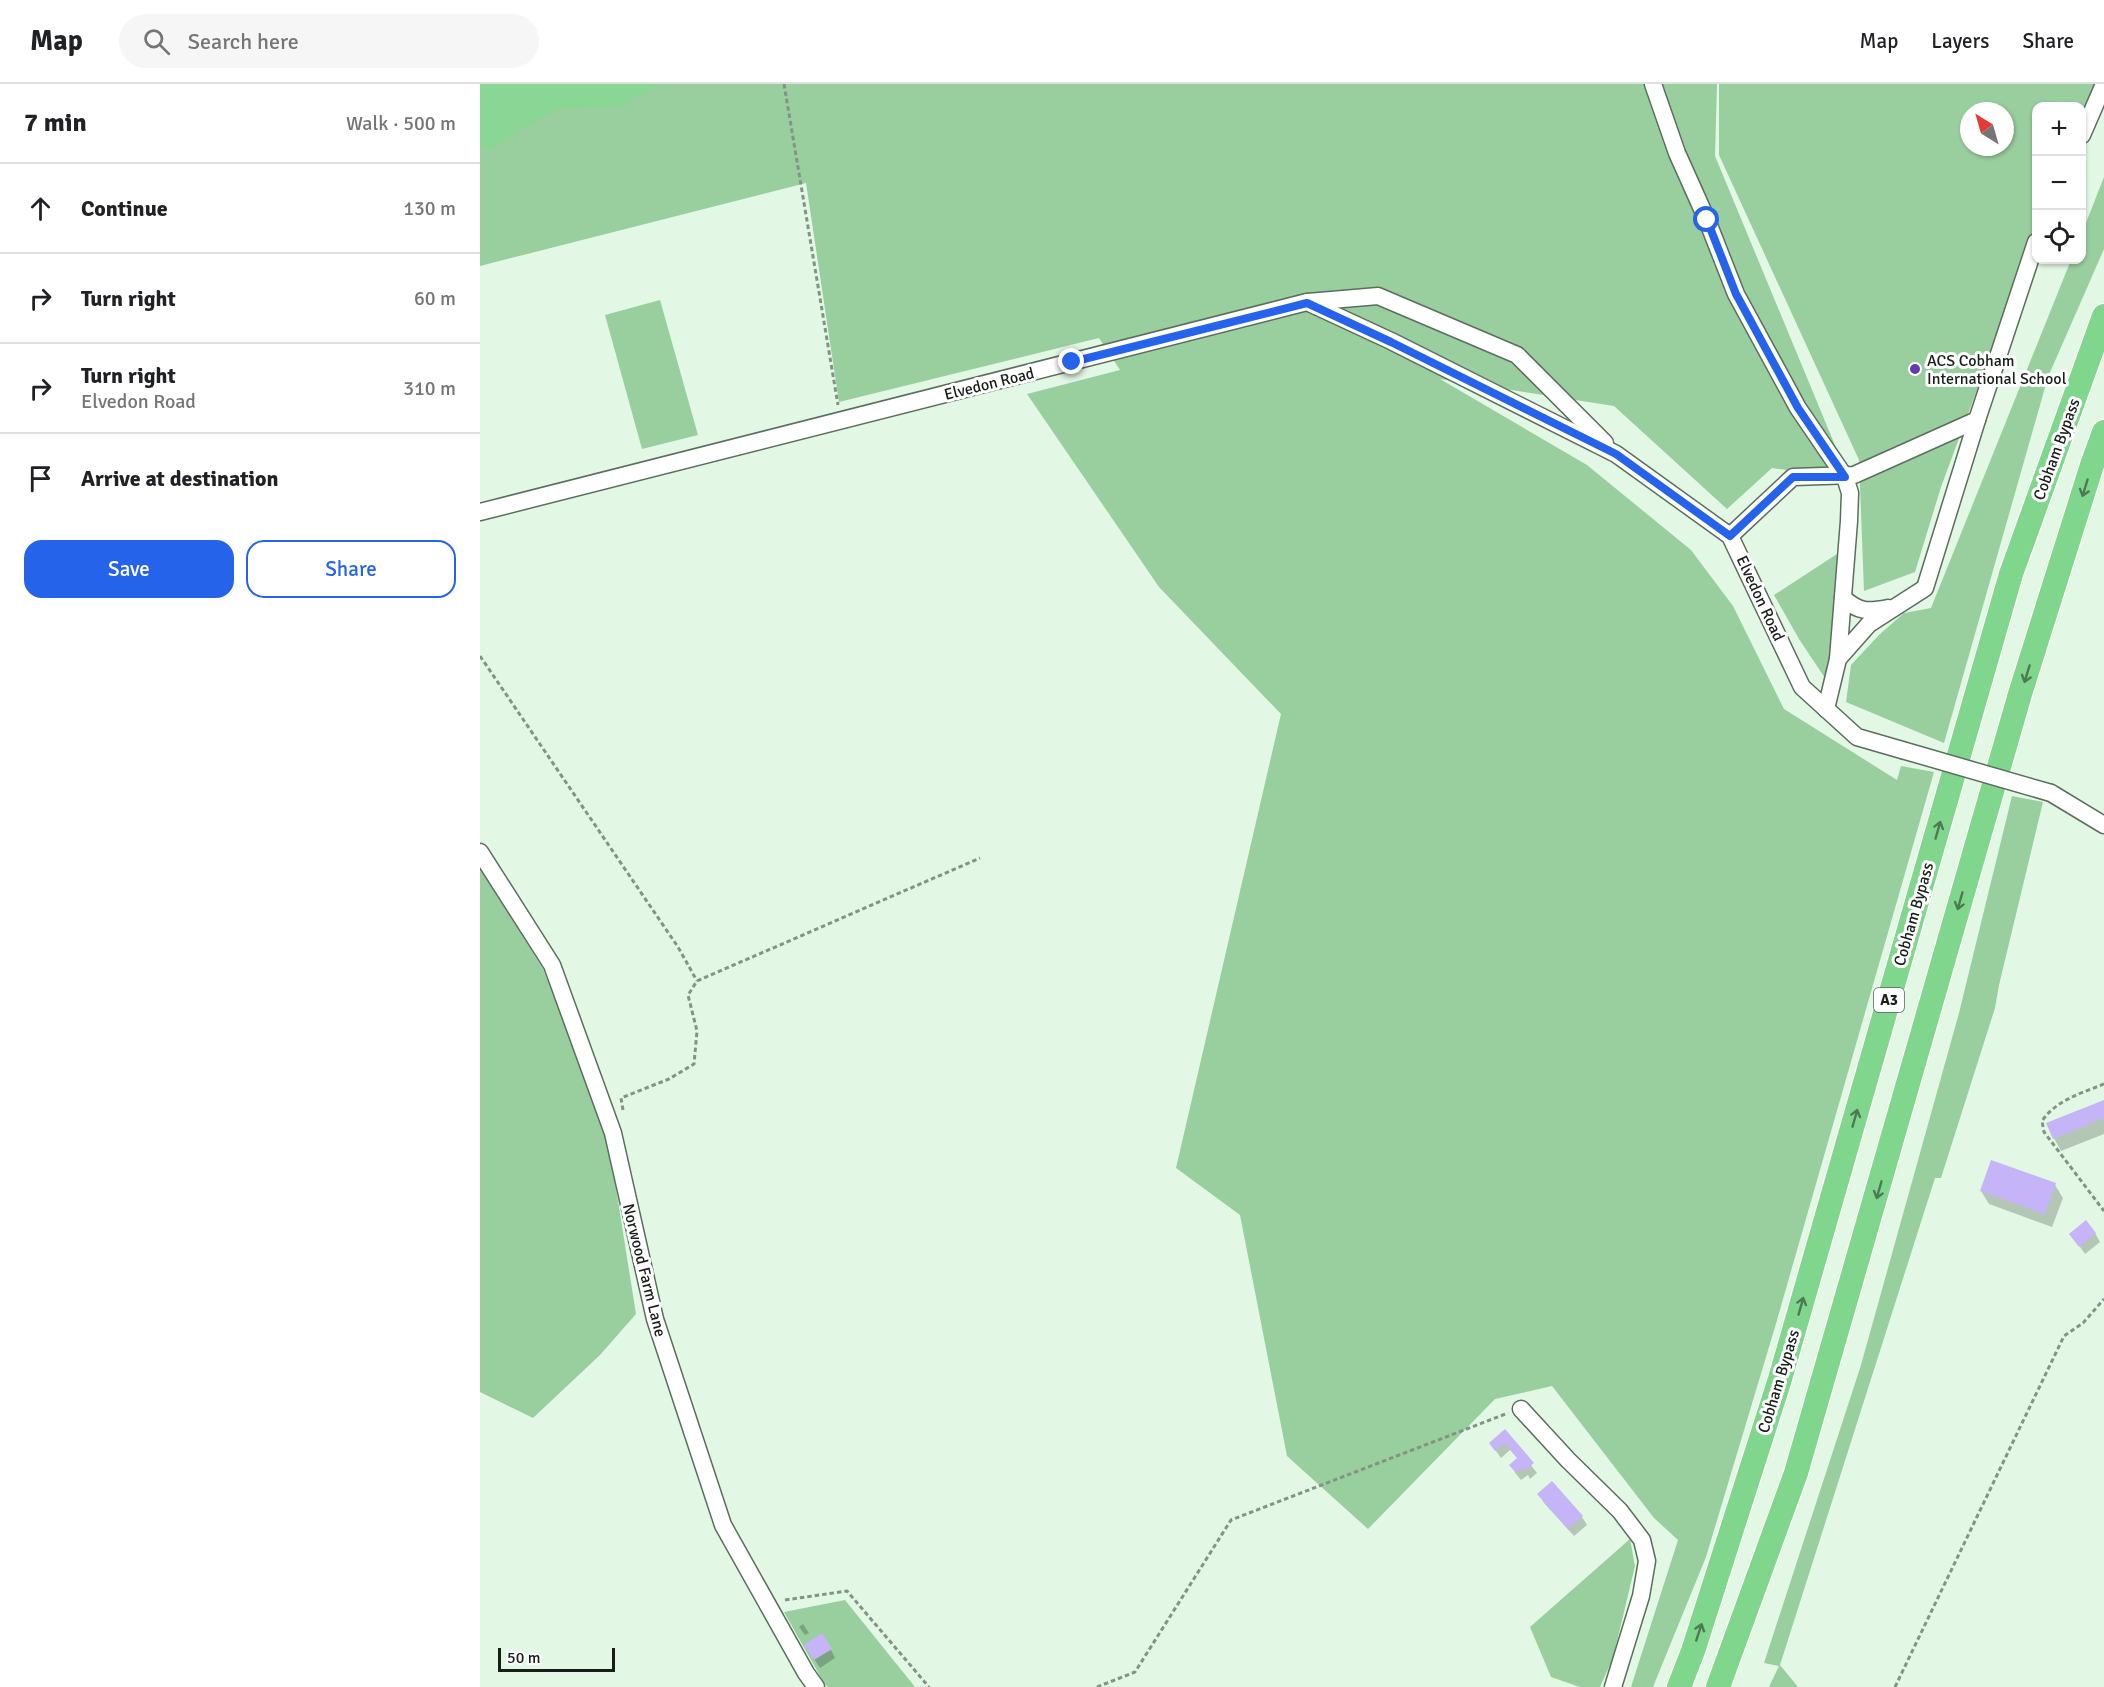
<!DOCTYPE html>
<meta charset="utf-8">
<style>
:root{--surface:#fff;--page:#f6f6f6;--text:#202124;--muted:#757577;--line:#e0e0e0;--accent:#2563eb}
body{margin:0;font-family:Signika,sans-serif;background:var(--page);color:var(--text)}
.controls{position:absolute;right:18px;top:18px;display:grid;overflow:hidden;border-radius:12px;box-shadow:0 2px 4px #0004}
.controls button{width:54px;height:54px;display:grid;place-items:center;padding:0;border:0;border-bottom:2px solid var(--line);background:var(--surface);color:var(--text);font:30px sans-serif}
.compass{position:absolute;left:1480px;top:18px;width:54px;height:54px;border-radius:50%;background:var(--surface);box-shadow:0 2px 4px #0004;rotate:323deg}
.scale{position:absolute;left:18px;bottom:15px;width:117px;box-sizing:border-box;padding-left:6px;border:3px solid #161e17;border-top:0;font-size:16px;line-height:21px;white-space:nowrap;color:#161e17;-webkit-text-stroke:4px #fff;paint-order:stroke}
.stop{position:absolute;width:18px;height:18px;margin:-14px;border:4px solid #2563eb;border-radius:50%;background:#fff}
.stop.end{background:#2563eb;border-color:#fff;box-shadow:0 2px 6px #0008}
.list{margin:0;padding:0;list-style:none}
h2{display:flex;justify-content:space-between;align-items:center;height:78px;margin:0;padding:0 24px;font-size:26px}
h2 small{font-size:20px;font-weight:400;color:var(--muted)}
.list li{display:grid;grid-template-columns:39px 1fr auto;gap:18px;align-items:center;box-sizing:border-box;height:90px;padding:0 24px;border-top:2px solid var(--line)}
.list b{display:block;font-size:22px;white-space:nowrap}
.list p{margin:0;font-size:20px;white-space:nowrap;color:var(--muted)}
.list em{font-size:20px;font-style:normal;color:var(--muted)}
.actions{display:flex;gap:12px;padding:18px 24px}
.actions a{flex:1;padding:14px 0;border:2px solid var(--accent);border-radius:18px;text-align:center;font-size:21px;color:var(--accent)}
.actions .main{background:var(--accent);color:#fff}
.icon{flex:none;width:33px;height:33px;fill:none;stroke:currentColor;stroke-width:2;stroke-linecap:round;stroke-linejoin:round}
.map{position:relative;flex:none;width:1624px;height:1603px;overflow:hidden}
header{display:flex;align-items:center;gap:36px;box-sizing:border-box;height:84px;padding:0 30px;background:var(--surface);border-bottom:2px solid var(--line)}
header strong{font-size:28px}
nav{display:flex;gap:33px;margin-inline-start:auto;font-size:21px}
.search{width:420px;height:54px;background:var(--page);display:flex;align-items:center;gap:15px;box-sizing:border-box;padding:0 21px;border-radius:33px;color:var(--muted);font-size:22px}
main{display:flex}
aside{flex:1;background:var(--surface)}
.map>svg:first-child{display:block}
</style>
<header>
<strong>Map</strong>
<div class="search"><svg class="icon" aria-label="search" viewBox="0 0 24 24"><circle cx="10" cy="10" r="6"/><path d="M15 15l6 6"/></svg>Search here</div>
<nav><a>Map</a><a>Layers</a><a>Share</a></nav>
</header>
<main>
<aside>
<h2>7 min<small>Walk · 500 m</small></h2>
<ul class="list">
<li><svg class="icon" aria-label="ahead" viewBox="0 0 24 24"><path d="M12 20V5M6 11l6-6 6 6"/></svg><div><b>Continue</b></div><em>130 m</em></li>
<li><svg class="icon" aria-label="right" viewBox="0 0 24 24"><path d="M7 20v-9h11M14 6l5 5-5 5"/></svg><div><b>Turn right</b></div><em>60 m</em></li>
<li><svg class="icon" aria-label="right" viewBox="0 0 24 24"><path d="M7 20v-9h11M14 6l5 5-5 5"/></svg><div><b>Turn right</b><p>Elvedon Road</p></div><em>310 m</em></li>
<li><svg class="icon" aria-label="arrive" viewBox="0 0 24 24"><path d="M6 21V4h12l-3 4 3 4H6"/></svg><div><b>Arrive at destination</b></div></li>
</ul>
<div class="actions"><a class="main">Save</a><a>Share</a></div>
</aside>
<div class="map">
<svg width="1624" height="1603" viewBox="0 0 1624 1603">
<rect width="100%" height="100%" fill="#e2f8e4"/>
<g fill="#99ce9f" fill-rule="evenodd">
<polygon points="0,0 1237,0 1235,72 1369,395 1292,384 1247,425 1134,322 960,295 1107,381 1211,466 1253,522 1304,625 1417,696 1421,682 1454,688 1295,1243 1226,1473 1173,1603 1151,1603 1198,1456 1174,1434 1072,1302 1015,1315 888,1445 807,1372 760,1131 696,1084 801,630 679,503 547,310 640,286 619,254 359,318 326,99 0,182"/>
<path d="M1239,0H1616L1602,31V22H1556V147L1461,403L1435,488L1384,507L1379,376L1239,71ZM1489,27H1525V63H1489Z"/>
<polygon points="1624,93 1624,165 1568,293 1464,659 1366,618 1371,581 1399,551 1424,529 1451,524 1591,176 1602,176 1602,149"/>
<polygon points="180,216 218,351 162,365 125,231"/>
<polygon points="1360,468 1352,569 1345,594 1319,555 1294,511"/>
<polygon points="1532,712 1563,718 1519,901 1515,924 1461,1094 1455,1094 1300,1581 1318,1603 1289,1603 1299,1582 1284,1579 1381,1281 1479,929"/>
<polygon points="0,783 63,885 127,1048 156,1230 120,1271 53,1334 0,1308"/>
<polygon points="1150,1455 1155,1482 1133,1574 1120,1603 1100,1603 1071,1593 1050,1543"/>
<polygon points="365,1516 435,1603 348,1603 344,1599 304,1528"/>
</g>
<polygon fill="#8ad694" points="0,0 181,0 140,23 77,25 9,66 0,62"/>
<g fill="#0003">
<polygon points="1624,1018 1624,1050 1581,1067 1574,1054"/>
<polygon points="1575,1101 1583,1114 1572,1143 1509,1120 1501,1107"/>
<polygon points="1615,1149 1620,1158 1605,1170 1591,1150"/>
<polygon points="1025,1347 1057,1389 1050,1395 1048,1391 1041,1396 1036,1390 1031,1381 1038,1375 1030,1366 1021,1374 1011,1360"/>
<polygon points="1059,1410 1102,1433 1107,1441 1094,1452 1064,1419"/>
<polygon points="323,1540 329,1549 325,1551 319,1543"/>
<polygon points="351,1566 355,1574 340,1584 331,1570"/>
</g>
<g fill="#c6b4f8">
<polygon points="1624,1016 1624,1034 1573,1055 1566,1039"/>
<polygon points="1511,1076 1576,1099 1565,1130 1500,1107"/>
<polygon points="1606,1136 1616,1149 1599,1163 1589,1150"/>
<polygon points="1025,1345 1054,1379 1044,1387 1042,1384 1036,1389 1029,1381 1037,1374 1025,1359 1015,1367 1009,1359"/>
<polygon points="1072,1397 1103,1432 1088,1445 1057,1410"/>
<polygon points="342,1549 352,1565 334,1576 324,1561"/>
</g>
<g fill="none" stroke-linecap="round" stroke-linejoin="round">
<defs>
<g id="minor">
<polyline points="1173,0 1197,69 1227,136 1256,210 1318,324 1365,393 1370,409 1369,437 1358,575"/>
<polyline points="1602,51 1624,0"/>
<polyline points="828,218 898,212 1037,271 1125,359"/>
<polyline points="0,428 827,218 911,257 1136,370 1250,452 1322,603 1377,653 1422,666"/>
<polyline points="1250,452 1313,393 1374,391 1497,336"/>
<path d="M1363,514C1379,528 1387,528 1408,524"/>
<polyline points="1346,625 1358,575 1389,540 1445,504 1497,336 1556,158"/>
<polyline points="1571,709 1624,741"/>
<polyline points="0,768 72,881 133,1049 175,1235 243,1441 326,1589 336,1603"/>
<polyline points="1041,1325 1088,1376 1140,1427 1162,1456 1167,1477 1161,1512 1133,1603"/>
</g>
<g id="highway">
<polyline points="1199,1603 1213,1567 1300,1295 1531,490 1624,232"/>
<polyline points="1238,1603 1316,1389 1540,610 1612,381 1624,348"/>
</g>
</defs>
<use href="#minor" stroke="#5b6e5d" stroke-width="19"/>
<use href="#highway" stroke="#fff" stroke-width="26"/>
<g stroke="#839385" stroke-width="3" stroke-dasharray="4.5 3" stroke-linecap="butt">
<polyline points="304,0 358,321"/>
<polyline points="0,572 198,863 217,897"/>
<path d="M1624,1000C1602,1009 1576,1016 1562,1037L1564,1048L1624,1127"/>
<polyline points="143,1026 141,1014 189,995 214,980 217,947 208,911 217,897 500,774"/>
<polyline points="305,1516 367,1507 449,1603"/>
<polyline points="617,1603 655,1588 751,1436 1028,1329"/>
<polyline points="1415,1603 1584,1252 1603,1239 1624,1215"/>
</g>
<use href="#minor" stroke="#fff" stroke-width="16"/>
<use href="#highway" stroke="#81d68d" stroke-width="24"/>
<defs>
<polyline id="minor-bridge" points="1422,666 1571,709"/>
</defs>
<use href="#minor-bridge" stroke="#5b6e5d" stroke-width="19" stroke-linecap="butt"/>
<use href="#minor-bridge" stroke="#fff" stroke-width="16"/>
</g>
<defs><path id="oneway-shaft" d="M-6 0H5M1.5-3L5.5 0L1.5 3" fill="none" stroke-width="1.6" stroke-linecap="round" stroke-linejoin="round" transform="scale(1.5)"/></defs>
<g stroke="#4c7a52">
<use href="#oneway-shaft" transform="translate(1605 404) rotate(107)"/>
<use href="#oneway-shaft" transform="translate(1547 590) rotate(107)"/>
<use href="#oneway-shaft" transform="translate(1458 746) rotate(-74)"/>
<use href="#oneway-shaft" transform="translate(1480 817) rotate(106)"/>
<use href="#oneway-shaft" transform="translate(1375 1034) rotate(-74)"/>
<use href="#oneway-shaft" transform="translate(1399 1106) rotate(106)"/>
<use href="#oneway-shaft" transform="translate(1321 1222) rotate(-74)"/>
<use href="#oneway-shaft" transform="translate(1219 1548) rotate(-72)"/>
</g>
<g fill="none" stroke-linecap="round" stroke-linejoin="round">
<polyline stroke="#2563eb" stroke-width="8" points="592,278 827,219 911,258 1136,370 1250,452 1313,393 1365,393 1318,324 1256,210 1227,136"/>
</g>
<circle fill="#6739b0" stroke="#fff" stroke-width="2" cx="1435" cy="285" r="6"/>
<g text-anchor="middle" stroke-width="6" stroke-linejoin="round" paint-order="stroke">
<rect fill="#fff" stroke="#5c625d" stroke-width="1.5" x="1394" y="904" width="30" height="24" rx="4.5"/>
<g font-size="15" font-weight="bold" fill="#161e17">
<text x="1409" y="921">A3</text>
</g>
<g font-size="16" fill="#161e17" stroke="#fff" text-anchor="start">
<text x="1447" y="282">ACS Cobham<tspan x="1447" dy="18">International School</tspan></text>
</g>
<g font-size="16" fill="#161e17" stroke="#fff">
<text transform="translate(509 299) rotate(-14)" y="6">Elvedon Road</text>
<text transform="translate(1576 365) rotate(-70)" y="6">Cobham Bypass</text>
<text transform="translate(1281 514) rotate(65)" y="6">Elvedon Road</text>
<text transform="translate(1433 830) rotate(-74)" y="6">Cobham Bypass</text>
<text transform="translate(165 1186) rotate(76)" y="6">Norwood Farm Lane</text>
<text transform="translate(1298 1297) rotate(-73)" y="6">Cobham Bypass</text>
</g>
</g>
</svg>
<div class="controls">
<button>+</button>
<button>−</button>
<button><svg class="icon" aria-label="locate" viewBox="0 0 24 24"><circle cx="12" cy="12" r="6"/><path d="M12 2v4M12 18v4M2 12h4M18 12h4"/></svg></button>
</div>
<svg class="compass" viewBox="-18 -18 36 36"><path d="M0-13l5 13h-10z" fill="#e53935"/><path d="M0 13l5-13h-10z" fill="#757577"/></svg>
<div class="scale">50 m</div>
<div class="stop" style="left:1227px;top:136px"></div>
<div class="stop end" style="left:592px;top:278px"></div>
</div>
</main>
